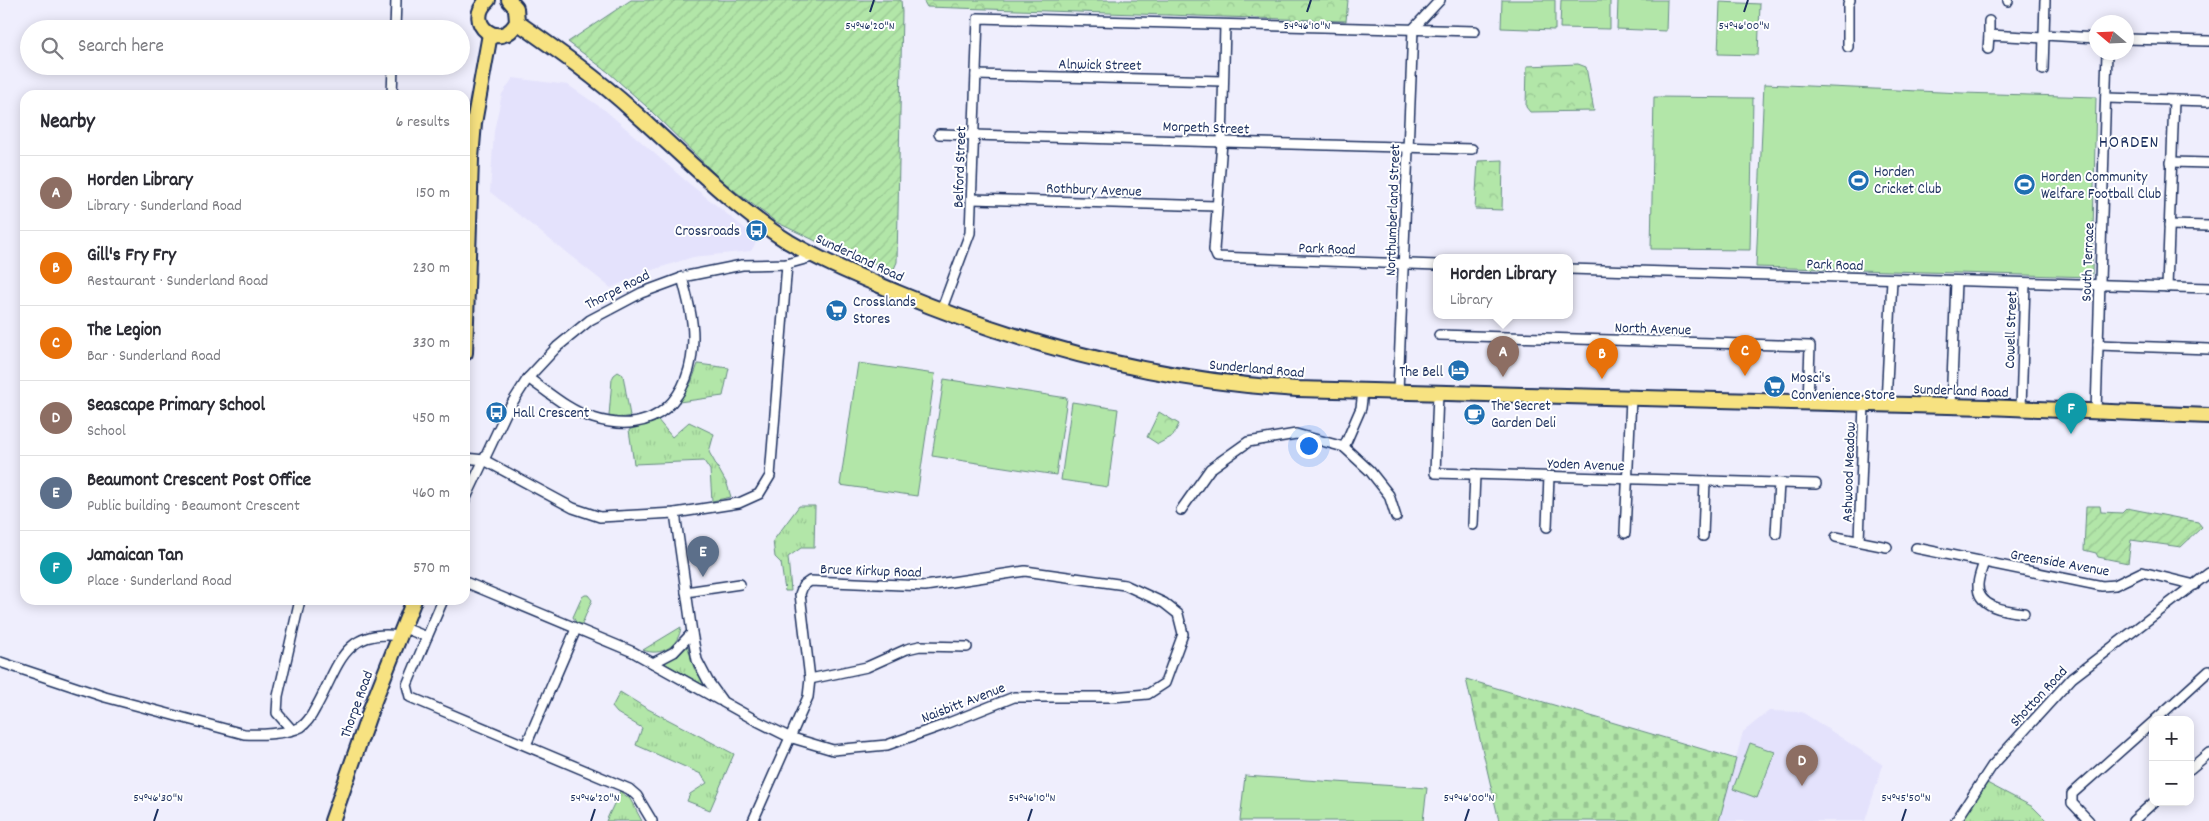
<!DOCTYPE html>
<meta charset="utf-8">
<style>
:root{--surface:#fff;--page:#f2f2f3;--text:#2b2b33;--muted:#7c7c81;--line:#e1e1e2;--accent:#1f6fb2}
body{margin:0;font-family:Dekko,sans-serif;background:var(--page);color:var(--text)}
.controls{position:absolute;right:15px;bottom:15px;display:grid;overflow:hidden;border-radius:10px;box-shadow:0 2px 12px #0003}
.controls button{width:45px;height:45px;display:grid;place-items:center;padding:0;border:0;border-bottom:1px solid var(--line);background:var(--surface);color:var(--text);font:25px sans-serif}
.compass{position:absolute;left:2089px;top:15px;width:45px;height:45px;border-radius:50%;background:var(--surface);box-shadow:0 2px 12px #0003;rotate:289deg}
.you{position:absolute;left:1308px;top:445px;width:18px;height:18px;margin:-12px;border:4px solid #fff;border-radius:50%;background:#1a73e8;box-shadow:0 0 0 8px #1a73e833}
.badge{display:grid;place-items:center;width:32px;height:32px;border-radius:50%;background:var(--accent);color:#fff;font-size:16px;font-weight:700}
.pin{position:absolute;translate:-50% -41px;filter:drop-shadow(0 1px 2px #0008)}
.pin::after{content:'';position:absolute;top:26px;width:18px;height:15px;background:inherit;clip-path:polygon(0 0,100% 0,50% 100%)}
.popup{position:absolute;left:1433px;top:254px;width:140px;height:65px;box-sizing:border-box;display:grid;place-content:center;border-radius:10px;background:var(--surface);filter:drop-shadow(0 1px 4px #0005);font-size:16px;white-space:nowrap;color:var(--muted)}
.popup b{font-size:19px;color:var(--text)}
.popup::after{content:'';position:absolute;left:50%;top:100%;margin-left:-10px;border:10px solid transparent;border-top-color:var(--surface)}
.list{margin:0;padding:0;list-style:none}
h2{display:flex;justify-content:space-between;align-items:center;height:65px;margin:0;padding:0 20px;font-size:21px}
h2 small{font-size:16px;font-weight:400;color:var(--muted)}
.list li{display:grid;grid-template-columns:32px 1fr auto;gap:15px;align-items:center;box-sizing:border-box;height:75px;padding:0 20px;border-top:1px solid var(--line)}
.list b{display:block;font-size:19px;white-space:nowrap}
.list p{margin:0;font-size:16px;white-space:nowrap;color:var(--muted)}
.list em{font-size:16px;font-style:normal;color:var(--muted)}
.icon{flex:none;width:28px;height:28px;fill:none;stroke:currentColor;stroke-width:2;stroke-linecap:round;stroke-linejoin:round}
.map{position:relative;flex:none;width:2209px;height:821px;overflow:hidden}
.search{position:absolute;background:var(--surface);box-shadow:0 2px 12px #0003;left:20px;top:20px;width:450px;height:55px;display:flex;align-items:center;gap:12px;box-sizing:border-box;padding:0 18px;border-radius:28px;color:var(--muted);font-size:19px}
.panel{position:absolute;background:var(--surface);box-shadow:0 2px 12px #0003;left:20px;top:90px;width:450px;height:515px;border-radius:15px}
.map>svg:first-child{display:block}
</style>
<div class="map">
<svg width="2209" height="821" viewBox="0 0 2209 821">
<defs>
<pattern id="grass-tufts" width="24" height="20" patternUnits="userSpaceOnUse" patternTransform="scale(1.25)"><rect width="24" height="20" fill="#b2e6a8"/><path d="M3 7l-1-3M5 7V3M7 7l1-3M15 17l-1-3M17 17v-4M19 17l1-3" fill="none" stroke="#98c693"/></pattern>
<pattern id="forest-crowns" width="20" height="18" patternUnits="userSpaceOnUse" patternTransform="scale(1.25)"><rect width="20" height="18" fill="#b2e6a8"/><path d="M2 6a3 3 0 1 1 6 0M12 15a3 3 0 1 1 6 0" fill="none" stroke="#98c693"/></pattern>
<pattern id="cemetery-stones" width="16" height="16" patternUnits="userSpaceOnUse" patternTransform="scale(1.25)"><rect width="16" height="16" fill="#b2e6a8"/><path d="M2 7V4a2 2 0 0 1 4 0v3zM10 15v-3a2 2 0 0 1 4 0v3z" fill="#98c693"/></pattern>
<pattern id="garden-furrows" width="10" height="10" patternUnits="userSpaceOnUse" patternTransform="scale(1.25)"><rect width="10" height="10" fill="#b2e6a8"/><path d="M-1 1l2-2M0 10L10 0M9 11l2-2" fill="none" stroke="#98c693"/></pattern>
</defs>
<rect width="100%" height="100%" fill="#efeefd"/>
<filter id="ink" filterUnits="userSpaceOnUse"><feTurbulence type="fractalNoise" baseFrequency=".02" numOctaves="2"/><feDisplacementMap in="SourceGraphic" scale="10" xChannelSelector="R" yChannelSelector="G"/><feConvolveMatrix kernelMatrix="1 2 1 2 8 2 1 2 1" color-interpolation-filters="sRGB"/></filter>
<g filter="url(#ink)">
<g fill="#e4e2fc">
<polygon points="513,78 568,85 606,111 686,181 758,239 751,251 693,257 643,273 611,288 490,192 494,131 502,94"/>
<polygon points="1769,711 1802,712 1883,765 1865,821 1719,821 1743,732"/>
</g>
<g fill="url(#grass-tufts)" stroke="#668a83">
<polygon points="698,364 729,368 723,396 679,402 691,383"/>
<polygon points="618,372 623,375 630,416 620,418 609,416 612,379 614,375"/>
<polygon points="657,419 672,437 689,422 714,434 709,452 727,484 731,497 712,501 710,470 704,461 634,464 629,430"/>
<polygon points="799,506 815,506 814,548 801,548 788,557 791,591 785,591 781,563 775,557 773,541"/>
<polygon points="585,595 588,595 592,600 582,624 577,624 573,617 582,597"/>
<path d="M681,627C679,646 661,657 643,650Z"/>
<polygon points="687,644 694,668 707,687 664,663 677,655"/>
<polygon points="620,692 646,708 734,754 710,810 687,801 690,794 707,783 701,774 636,745 642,728 617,713 612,707"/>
<polygon points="1987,783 2033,807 2047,821 1960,821"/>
<polygon points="620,791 630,799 642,821 606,821"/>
</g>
<g fill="url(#forest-crowns)" stroke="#668a83">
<polygon points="923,0 1348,0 1346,21 927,7"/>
<polygon points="1578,64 1586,67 1594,111 1530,112 1526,107 1527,66"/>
<polygon points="1503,160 1502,210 1475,209 1478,161"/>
<polygon points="1159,412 1179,424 1173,436 1158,444 1147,437"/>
</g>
<polygon fill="url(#cemetery-stones)" stroke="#668a83" points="1466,679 1736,759 1719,821 1499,821"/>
<g fill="url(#garden-furrows)" stroke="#668a83">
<polygon points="631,0 901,0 902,12 897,262 893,271 818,242 776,222 723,182 646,106 608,72 568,42"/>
<polygon points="2086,506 2100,506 2101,512 2122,513 2127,508 2198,522 2202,527 2181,547 2131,540 2128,563 2098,557 2096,553 2084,550"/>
</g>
<g fill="#b2e6a8" stroke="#668a83">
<polygon points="1502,0 1555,0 1555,30 1501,28"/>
<polygon points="1561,0 1610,0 1610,29 1560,28"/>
<polygon points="1618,0 1667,0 1666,31 1617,29"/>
<polygon points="1720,2 1760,4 1758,55 1718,54"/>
<polygon points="1764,84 1962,93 2096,97 2092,277 1756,267"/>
<polygon points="1654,97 1753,98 1750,250 1651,249"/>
<polygon points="858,363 935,374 917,496 840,485"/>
<polygon points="944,379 1067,398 1056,475 932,456"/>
<polygon points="1072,402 1118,409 1108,487 1061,480"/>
<polygon points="1750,743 1775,752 1757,798 1733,789"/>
<polygon points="1245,776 1427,788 1423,821 1240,821"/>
</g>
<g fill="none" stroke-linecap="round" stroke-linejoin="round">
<defs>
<g id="street">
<polyline points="2008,1 2008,0"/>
<polyline points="1225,25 1222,142 1214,250 1217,257 1437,265"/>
<polyline points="395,29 396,0"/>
<polyline points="1989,35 1989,21"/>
<polyline points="2044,35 2096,38"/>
<polyline points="2126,39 2209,41"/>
<polyline points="1848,47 1848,5 1850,0"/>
<polyline points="1988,49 1989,35 2044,38"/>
<polyline points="2043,70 2045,0"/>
<polyline points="976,75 1223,81"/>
<polyline points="392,95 393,66"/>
<polyline points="2106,98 2209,101"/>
<polyline points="939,134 1472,149"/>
<polyline points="2171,162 2209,163"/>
<polyline points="972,199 1216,206"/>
<polyline points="2169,225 2209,226"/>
<polyline points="1569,269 2209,288"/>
<polyline points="2167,287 2174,100"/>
<polyline points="941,311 970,233 978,18 1475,31"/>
<polyline points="1439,335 1810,346 1808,402"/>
<polyline points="2098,345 2209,349"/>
<path d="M528,378C548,392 569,411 593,418C655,438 693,398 693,337C693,317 687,297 682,277"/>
<polyline points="1398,391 1413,29 1440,0"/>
<polyline points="1438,393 1435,473 1816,484"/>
<polyline points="1886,404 1892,279"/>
<polyline points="1951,407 1956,281"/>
<polyline points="2021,408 2025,283"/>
<polyline points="2096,412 2107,52"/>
<polyline points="1344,447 1361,408 1363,391"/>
<polyline points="465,458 484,460 573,508 600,517 675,513 739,503 759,494 770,476 787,264"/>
<polyline points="465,500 507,411 528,378 557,347 590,320 641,293 687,276 742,265 787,264 816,256"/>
<polyline points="1181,510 1210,469 1248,442 1296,434 1344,447 1370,471 1389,495 1396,517"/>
<polyline points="675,513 692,633 697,660 708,681 723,702 757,721 789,737 833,750 887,745 941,726 1014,697 1112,697 1148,694 1165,683 1183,634 1178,614 1164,603 1125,585 1025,571 925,586 810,581 803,586 800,594 810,679 808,697 753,821"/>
<polyline points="1473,525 1475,474"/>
<polyline points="1547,527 1549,476"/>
<polyline points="1625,533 1631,398"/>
<polyline points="1776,534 1779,483"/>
<polyline points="1703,536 1705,481"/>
<polyline points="1836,537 1887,547"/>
<polyline points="1859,541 1864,404"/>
<polyline points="1916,548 2102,586 2115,585 2142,572 2195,585"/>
<path d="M1984,562C1982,569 1978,578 1978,585C1977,608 2007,611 2024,613"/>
<polyline points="465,582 633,652 719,700"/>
<polyline points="686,592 740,584"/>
<polyline points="402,627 427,637 407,685 410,697 629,789 637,796 652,821"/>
<polyline points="427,637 443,600"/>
<path d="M0,662L105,697L244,734C259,735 288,734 301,727C307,723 312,715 315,709C338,670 341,628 399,636"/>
<polyline points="653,663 674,652 692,633"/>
<polyline points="810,679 867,667 907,649 920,646 967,647"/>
<polyline points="2155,720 2209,671"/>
<polyline points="292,730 277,713 278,696 300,600"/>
<polyline points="526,745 576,629"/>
<polyline points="2190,769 2209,753"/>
<polyline points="1956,821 1992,766 2072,678 2209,573"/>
<polyline points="2089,821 2072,803 2072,794 2153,722"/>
<polyline points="2133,821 2154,802"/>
</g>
<g id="primary">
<path d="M488,0C462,23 501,53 517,22L516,8L509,0"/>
<path d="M517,22C557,50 597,78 633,111C684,156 731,206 789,242C823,262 861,277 898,293C1025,346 1159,381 1297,389L1987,407L2209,416"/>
<polyline points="465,353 471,158 474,123 490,34"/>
<polyline points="332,821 372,706 414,600"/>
</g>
</defs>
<use href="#street" stroke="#1b2f5e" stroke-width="12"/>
<use href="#primary" stroke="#1b2f5e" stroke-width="18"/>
<use href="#street" stroke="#fff" stroke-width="9"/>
<use href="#primary" stroke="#f7e281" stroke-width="14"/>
</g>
</g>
<path fill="none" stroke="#1b2f5e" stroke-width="2" d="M870,12L874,0M1307,12L1311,0M1744,12L1748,0M154,821L158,809M591,821L595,809M1028,821L1032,809M1465,821L1469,809M1902,821L1906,809"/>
<defs>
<symbol id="stadium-disc" viewBox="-11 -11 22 22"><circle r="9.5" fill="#1f6fb2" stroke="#fff"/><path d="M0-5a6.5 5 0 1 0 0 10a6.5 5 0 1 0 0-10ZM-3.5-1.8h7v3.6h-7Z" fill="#fff"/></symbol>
<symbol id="bus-disc" viewBox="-11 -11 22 22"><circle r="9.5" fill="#1f6fb2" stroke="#fff"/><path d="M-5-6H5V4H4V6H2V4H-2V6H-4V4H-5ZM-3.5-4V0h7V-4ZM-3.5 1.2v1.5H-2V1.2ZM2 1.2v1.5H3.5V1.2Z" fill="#fff"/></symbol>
<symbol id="supermarket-disc" viewBox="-11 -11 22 22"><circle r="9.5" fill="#1f6fb2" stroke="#fff"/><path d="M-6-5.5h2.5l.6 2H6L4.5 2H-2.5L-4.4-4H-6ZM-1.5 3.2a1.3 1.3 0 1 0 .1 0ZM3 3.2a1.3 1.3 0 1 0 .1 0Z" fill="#fff"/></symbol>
<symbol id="hotel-disc" viewBox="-11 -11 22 22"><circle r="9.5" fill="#1f6fb2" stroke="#fff"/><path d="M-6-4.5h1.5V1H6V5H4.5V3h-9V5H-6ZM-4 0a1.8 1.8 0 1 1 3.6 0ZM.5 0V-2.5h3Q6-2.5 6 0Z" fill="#fff"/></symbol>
<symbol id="cafe-disc" viewBox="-11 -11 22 22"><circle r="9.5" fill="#1f6fb2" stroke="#fff"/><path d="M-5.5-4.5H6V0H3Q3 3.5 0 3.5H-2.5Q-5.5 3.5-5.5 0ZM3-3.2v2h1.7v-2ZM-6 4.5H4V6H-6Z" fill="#fff"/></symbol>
</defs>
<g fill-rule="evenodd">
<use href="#stadium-disc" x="1846" y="168" width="25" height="25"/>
<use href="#stadium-disc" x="2012" y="172" width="25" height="25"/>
<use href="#bus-disc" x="744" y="218" width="25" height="25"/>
<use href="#supermarket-disc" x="824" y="298" width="25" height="25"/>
<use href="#hotel-disc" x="1446" y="358" width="25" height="25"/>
<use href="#supermarket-disc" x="1762" y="374" width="25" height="25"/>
<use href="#bus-disc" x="484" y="400" width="25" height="25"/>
<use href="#cafe-disc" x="1462" y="402" width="25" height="25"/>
</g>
<g text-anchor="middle" stroke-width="4" stroke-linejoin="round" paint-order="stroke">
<g font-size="15" fill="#1b2f5e" stroke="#fff">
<text transform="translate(1100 64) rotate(1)" y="5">Alnwick Street</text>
<text transform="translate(1206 127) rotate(2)" y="5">Morpeth Street</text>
<text transform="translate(959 167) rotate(-88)" y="5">Belford Street</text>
<text transform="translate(1094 189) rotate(2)" y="5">Rothbury Avenue</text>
<text transform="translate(1392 210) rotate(-88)" y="5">Northumberland Street</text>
<text transform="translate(1327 248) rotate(2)" y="5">Park Road</text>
<text transform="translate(860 257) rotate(25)" y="5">Sunderland Road</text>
<text transform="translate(2087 262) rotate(-88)" y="5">South Terrace</text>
<text transform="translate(1835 264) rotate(2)" y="5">Park Road</text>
<text transform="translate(617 289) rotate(-27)" y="5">Thorpe Road</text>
<text transform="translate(1653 328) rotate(2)" y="5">North Avenue</text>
<text transform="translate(2010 330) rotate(-88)" y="5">Cowell Street</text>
<text transform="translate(1257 368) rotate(5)" y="5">Sunderland Road</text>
<text transform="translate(1961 390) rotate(2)" y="5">Sunderland Road</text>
<text transform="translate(1586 464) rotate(2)" y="5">Yoden Avenue</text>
<text transform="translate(1848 472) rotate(-88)" y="5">Ashwood Meadow</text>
<text transform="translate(2060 562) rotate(10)" y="5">Greenside Avenue</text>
<text transform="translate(871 570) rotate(2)" y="5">Bruce Kirkup Road</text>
<text transform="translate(2038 696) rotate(-47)" y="5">Shotton Road</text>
<text transform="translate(963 702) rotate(-21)" y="5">Naisbitt Avenue</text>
<text transform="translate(356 704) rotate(-70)" y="5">Thorpe Road</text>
</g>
<g font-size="15" fill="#1b2f5e" stroke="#fff" text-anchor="start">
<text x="1874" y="176">Horden<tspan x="1874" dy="17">Cricket Club</tspan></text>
<text x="2041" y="181">Horden Community<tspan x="2041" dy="17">Welfare Football Club</tspan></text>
<text x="740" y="235" text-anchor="end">Crossroads</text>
<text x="853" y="306">Crosslands<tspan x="853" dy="17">Stores</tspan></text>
<text x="1443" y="376" text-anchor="end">The Bell</text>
<text x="1791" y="382">Mosci's<tspan x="1791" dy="17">Convenience Store</tspan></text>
<text x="1491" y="410">The Secret<tspan x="1491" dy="17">Garden Deli</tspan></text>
<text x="513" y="417">Hall Crescent</text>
</g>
<g font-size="18" letter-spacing="1" fill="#1b2f5e" stroke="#fff">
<text x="2129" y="147">HORDEN</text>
</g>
</g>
<g font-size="12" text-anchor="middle" fill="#1b2f5e" stroke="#fff" stroke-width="4" stroke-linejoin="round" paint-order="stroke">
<text x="870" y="29">54°46'20"N</text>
<text x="1307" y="29">54°46'10"N</text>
<text x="1744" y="29">54°46'00"N</text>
<text x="158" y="801">54°46'30"N</text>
<text x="595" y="801">54°46'20"N</text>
<text x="1032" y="801">54°46'10"N</text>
<text x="1469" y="801">54°46'00"N</text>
<text x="1906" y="801">54°45'50"N</text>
</g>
</svg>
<div class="controls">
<button>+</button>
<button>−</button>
</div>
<svg class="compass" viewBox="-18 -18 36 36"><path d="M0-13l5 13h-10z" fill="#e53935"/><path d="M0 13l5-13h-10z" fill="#7c7c81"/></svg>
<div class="you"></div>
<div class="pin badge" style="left:1503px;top:377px;background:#8d6e63">A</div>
<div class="popup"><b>Horden Library</b>Library</div>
<div class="pin badge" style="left:1602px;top:379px;background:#e8710a">B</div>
<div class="pin badge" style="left:1745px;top:376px;background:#e8710a">C</div>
<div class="pin badge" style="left:1802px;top:786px;background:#8d6e63">D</div>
<div class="pin badge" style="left:703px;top:577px;background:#5c6f8a">E</div>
<div class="pin badge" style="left:2071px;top:434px;background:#0f9aa8">F</div>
<div class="search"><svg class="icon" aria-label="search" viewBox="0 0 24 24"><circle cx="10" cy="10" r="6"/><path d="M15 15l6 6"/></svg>Search here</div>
<section class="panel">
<h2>Nearby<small>6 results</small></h2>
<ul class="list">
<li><span class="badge" style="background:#8d6e63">A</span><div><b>Horden Library</b><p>Library · Sunderland Road</p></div><em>150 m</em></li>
<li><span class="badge" style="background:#e8710a">B</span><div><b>Gill's Fry Fry</b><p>Restaurant · Sunderland Road</p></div><em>230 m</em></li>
<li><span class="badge" style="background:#e8710a">C</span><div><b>The Legion</b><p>Bar · Sunderland Road</p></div><em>330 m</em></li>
<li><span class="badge" style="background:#8d6e63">D</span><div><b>Seascape Primary School</b><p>School</p></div><em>450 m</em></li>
<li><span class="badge" style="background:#5c6f8a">E</span><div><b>Beaumont Crescent Post Office</b><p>Public building · Beaumont Crescent</p></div><em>460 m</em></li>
<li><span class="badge" style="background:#0f9aa8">F</span><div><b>Jamaican Tan</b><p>Place · Sunderland Road</p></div><em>570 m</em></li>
</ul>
</section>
</div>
